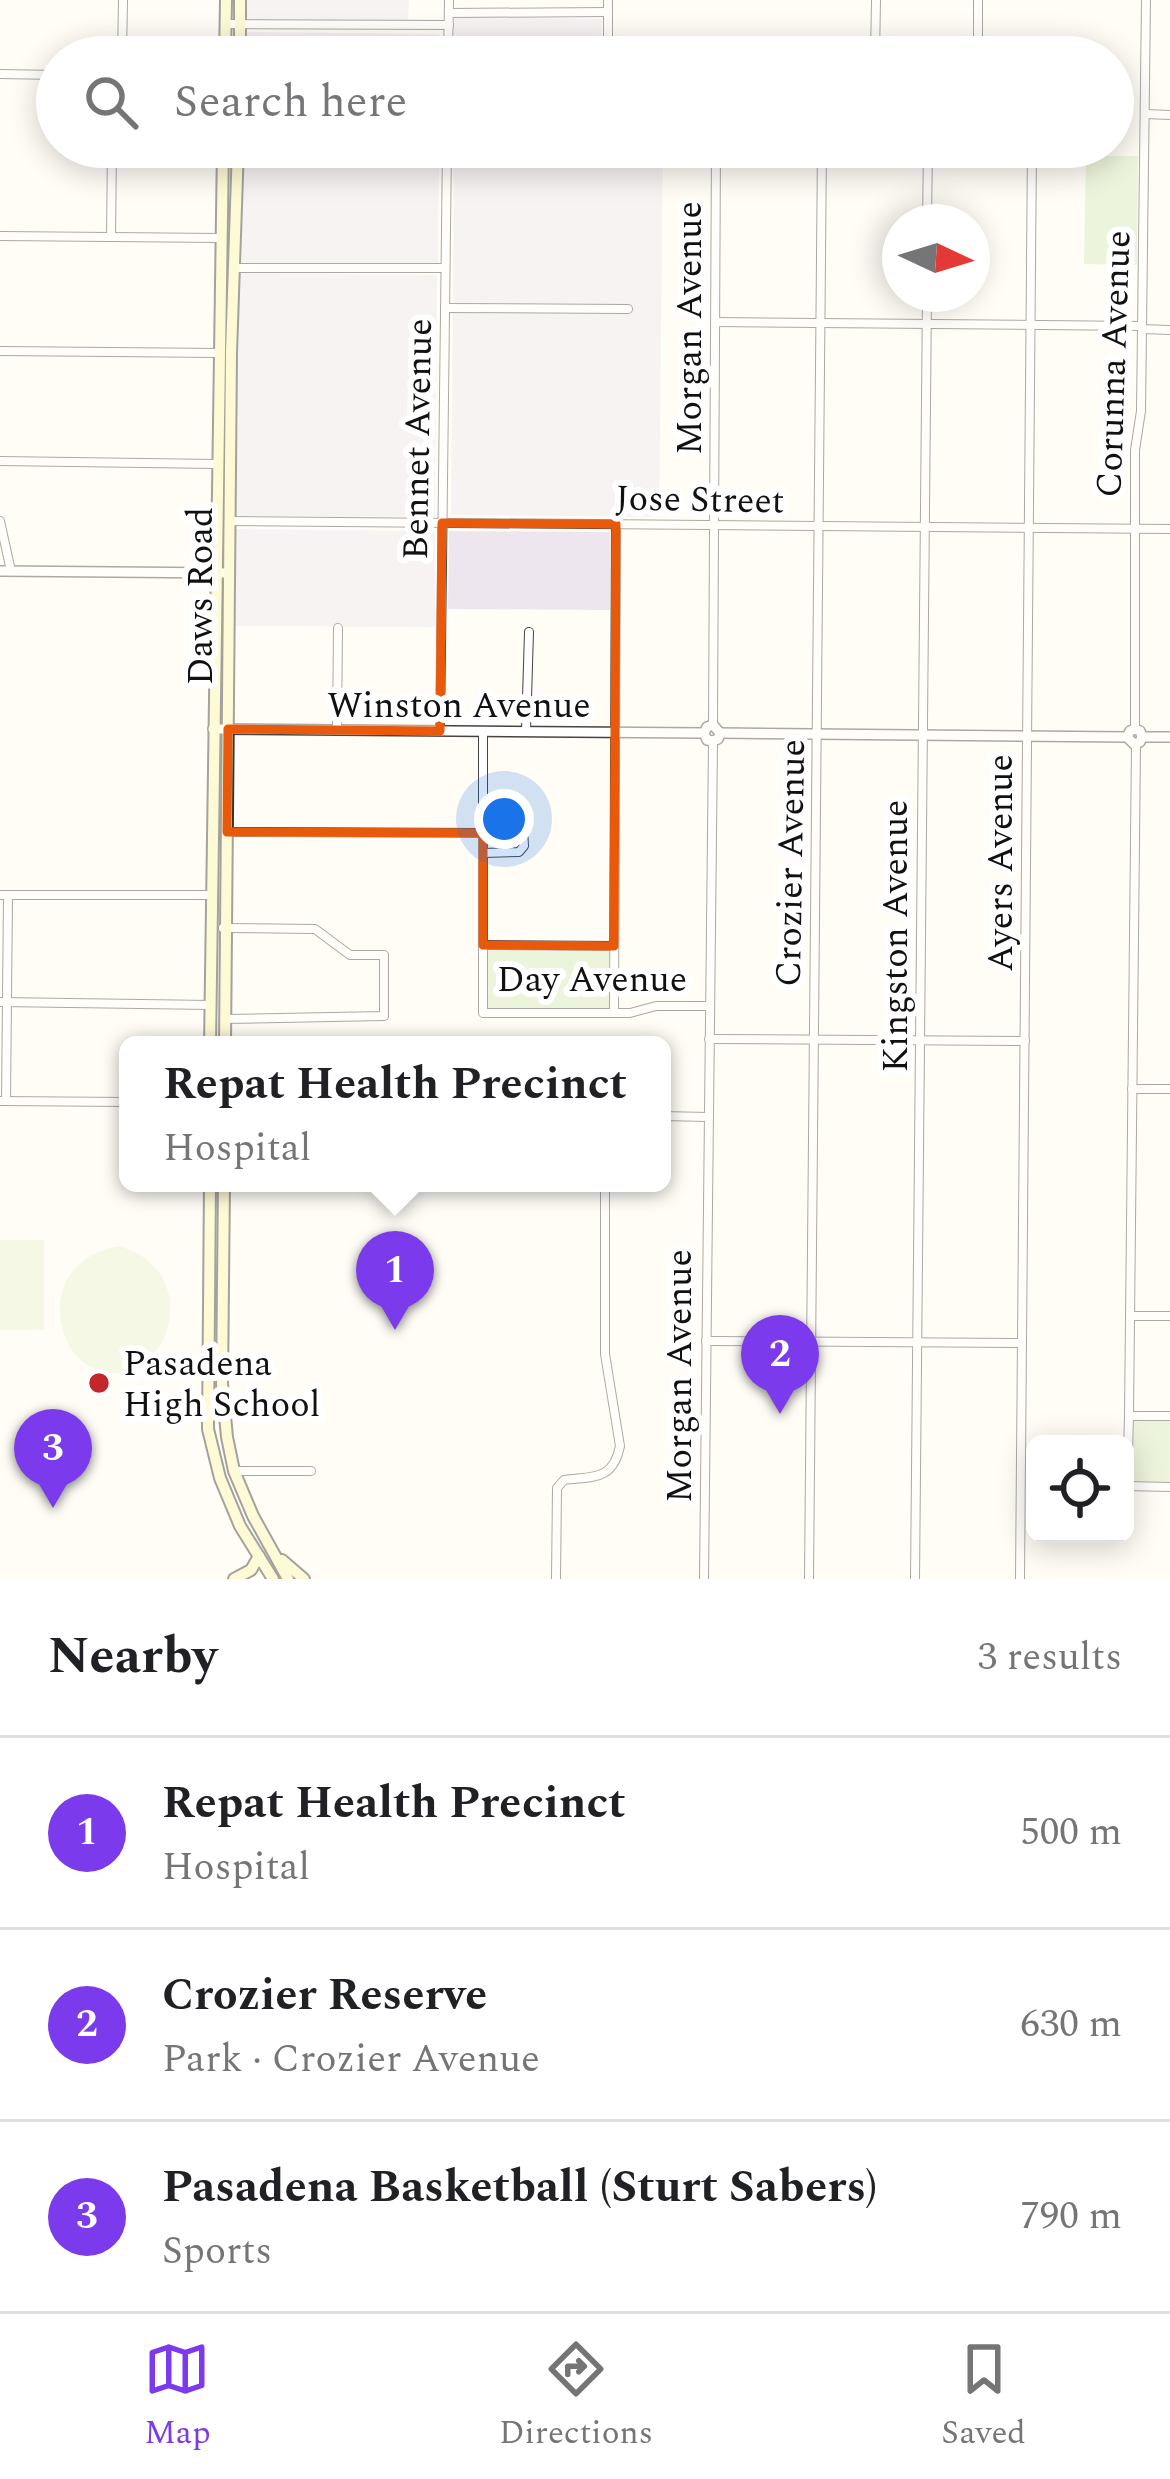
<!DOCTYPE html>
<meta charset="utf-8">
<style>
:root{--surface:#fff;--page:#f6f6f6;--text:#202124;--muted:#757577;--line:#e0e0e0;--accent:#7c3aed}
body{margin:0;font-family:Spectral,serif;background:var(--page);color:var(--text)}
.controls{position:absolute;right:36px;bottom:36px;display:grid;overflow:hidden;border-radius:18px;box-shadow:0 6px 30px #0003}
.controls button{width:108px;height:108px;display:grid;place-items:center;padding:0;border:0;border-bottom:3px solid var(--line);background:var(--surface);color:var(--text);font:60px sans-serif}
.compass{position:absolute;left:882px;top:204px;width:108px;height:108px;border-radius:50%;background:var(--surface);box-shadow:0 6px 30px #0003;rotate:94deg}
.you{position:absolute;left:504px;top:819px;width:42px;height:42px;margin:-30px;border:9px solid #fff;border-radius:50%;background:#1a73e8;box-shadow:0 0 0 18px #1a73e833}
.badge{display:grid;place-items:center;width:78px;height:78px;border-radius:50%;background:var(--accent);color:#fff;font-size:39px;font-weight:700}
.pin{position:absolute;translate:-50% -99px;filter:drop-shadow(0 3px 6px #0008)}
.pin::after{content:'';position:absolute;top:63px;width:42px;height:36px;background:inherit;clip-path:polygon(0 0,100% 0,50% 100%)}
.popup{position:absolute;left:119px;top:1036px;width:552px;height:156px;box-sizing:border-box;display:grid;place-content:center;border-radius:18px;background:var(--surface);filter:drop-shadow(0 3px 9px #0005);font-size:39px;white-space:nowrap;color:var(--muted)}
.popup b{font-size:45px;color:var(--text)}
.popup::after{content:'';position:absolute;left:50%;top:100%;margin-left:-24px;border:24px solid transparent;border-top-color:var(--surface)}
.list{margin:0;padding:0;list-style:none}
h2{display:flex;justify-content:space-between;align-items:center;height:156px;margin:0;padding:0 48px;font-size:51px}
h2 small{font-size:39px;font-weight:400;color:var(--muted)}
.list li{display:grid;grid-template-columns:78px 1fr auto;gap:36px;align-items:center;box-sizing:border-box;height:192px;padding:0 48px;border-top:3px solid var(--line)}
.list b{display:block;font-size:45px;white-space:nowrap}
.list p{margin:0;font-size:39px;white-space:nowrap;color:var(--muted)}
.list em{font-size:39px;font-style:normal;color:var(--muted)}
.icon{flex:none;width:66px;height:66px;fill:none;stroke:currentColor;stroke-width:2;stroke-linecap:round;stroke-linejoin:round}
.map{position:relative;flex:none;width:1170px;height:1579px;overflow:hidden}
.search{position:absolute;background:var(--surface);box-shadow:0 6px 30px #0003;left:36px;right:36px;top:36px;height:132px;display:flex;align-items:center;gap:30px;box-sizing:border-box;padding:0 42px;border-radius:66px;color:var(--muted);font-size:45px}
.sheet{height:732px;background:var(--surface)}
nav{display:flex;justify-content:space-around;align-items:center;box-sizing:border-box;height:168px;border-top:3px solid var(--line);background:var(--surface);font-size:33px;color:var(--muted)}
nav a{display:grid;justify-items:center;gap:6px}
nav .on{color:var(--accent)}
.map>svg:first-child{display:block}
</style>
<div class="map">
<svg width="1170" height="1579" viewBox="0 0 1170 1579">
<rect width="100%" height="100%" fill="#fffdf5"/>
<g fill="#eee6ef">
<polygon points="243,0 409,0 408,22 243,20"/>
<polygon points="454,17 602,19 601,57 453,57"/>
<polygon points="245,32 439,34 439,57 245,57"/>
<polygon points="613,147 663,147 659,517 451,515 454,155 612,156"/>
<polygon points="242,155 439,157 438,265 242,264"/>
<polygon points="238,273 437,275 435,517 235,516"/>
<polygon points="234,529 435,531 435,627 233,626"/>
<polygon points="449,531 610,532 610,610 448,609"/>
</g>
<g fill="#d5ebbd">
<polygon points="1086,156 1138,156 1137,265 1084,264"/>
<polygon points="488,951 609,951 609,1009 487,1009"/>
<polygon points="1129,1416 1170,1416 1170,1487 1127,1486"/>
</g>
<g fill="#e6f2cf">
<rect x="0" y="1240" width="44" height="90"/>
<path d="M118,1246C211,1271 165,1398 95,1369C77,1361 66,1345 62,1326C52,1284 78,1254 118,1246Z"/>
</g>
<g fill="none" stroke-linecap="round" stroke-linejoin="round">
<defs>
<g id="minor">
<polyline points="449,13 608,12"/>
<polyline points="225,24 449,25"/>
<polyline points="122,57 123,0"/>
<polyline points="448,57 449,0"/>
<polyline points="608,57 608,0"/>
<polyline points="875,57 876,0"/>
<polyline points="978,57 978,0"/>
<polyline points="0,74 57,75"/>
<polyline points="1145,114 1170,115"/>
<polyline points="223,148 596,150 605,147"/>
<polyline points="927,222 928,147"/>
<polyline points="0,236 221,238"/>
<polyline points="111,237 112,147"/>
<polyline points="233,268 445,268"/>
<polyline points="445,308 628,309"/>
<polyline points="715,322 1142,326"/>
<polyline points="1142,329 1170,330"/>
<polyline points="0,351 220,353"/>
<polyline points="0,461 217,464"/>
<polyline points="0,521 11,571"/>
<polyline points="229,521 1170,529"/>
<polyline points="713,725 716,147"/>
<polyline points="1135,729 1135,450 1141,411 1146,0"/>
<polyline points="337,730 338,628"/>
<polyline points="440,731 447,147"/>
<polyline points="483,731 483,1013 630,1013 656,1006 709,1006"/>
<polyline points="526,731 529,632"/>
<polyline points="227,832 483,833"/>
<polyline points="483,853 519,852 524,846 523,828 517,825 483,824"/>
<polyline points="0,895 212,895"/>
<polyline points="223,928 315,929 350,955 384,955 384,1016 226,1019"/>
<polyline points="483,945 614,946"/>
<polyline points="0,1002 211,1005"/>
<polyline points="614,1013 616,524"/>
<polyline points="709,1039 1025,1041"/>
<polyline points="1132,1089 1170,1089"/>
<polyline points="0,1101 128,1102"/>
<polyline points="6,1101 8,896"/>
<polyline points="662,1116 708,1117"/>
<polyline points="1130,1316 1170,1316"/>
<polyline points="706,1341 1022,1343"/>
<polyline points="1129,1416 1136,744"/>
<polyline points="234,1471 311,1471"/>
<polyline points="1126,1486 1170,1487"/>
<polyline points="1127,1486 1129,1416 1170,1416"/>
<path d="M556,1579L557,1488L564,1480C593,1476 613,1481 620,1446L605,1354V1183"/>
<polyline points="704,1579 713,741"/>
<polyline points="809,1579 822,147"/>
<polyline points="915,1579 927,294"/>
<polyline points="1020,1579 1032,147"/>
</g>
<g id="tertiary">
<polyline points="0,571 228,573"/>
<polyline points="213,729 704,733 707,740 713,741 718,739 720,733 713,725 707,727 704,733"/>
<polyline points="720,733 1127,737 1134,744 1140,742 1142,737 1140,731 1135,729 1130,731 1127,737"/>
<polyline points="1142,737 1170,737"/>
</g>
<g id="secondary">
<polyline points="225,57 226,0"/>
<polyline points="240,57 240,0"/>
<polyline points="210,1045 223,147"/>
<polyline points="225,1045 231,353 238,147"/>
<polyline points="210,1183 208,1429 220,1478 240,1526 273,1579"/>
<polyline points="224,1183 222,1384 227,1437 234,1471 253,1516 288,1579"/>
<polyline points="282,1560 304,1579"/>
<polyline points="234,1579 251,1570 259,1556"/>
</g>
</defs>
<use href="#minor" stroke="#444" stroke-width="10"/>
<use href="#tertiary" stroke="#444" stroke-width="12"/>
<use href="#secondary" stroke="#333" stroke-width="14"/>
<use href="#minor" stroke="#fff" stroke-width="8"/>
<use href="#tertiary" stroke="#fff" stroke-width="9"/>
<use href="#secondary" stroke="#fff6b0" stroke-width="10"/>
</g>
<path d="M0 0H1170V1579H0ZM442,523L616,524L614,946L483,945V833L227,832L228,729L440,731Z" fill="#fffdf5" fill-opacity=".55" fill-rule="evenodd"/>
<path fill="none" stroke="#e8590c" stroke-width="9" stroke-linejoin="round" d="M442,523L616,524L614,946L483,945V833L227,832L228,729L440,731Z"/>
<circle fill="#c4262e" stroke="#fff" stroke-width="4.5" cx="99" cy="1383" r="12"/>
<g text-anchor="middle" stroke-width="12" stroke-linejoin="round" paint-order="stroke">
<g font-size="36" fill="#111" stroke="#fff">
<text transform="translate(688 328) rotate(-90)" y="13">Morgan Avenue</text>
<text transform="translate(1112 364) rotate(-88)" y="13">Corunna Avenue</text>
<text transform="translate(416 439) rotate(-89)" y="13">Bennet Avenue</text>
<text transform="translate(700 498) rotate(1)" y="13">Jose Street</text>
<text transform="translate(199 596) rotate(-90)" y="13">Daws Road</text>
<text x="459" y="717">Winston Avenue</text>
<text transform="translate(789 863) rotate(-89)" y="13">Crozier Avenue</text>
<text transform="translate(999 863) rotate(-90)" y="13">Ayers Avenue</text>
<text transform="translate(894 936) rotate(-90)" y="13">Kingston Avenue</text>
<text x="592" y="991">Day Avenue</text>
<text transform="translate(678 1376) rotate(-90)" y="13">Morgan Avenue</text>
</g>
<g font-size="36" fill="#111" stroke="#fff" text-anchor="start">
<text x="123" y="1375">Pasadena<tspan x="123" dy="41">High School</tspan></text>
</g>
</g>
</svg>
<div class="controls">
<button><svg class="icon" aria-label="locate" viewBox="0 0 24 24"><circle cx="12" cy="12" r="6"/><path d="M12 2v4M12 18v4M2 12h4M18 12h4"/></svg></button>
</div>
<svg class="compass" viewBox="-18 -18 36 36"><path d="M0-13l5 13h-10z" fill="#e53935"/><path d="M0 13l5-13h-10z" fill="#757577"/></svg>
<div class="you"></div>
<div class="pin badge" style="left:395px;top:1330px">1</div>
<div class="popup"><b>Repat Health Precinct</b>Hospital</div>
<div class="pin badge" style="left:780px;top:1414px">2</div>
<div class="pin badge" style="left:53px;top:1508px">3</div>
<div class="search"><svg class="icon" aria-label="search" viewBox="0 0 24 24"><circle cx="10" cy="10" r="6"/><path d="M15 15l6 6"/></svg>Search here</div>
</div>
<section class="sheet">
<h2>Nearby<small>3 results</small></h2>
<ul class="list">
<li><span class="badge">1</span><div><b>Repat Health Precinct</b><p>Hospital</p></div><em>500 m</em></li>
<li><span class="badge">2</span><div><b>Crozier Reserve</b><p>Park · Crozier Avenue</p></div><em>630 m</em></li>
<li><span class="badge">3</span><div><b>Pasadena Basketball (Sturt Sabers)</b><p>Sports</p></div><em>790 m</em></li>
</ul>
</section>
<nav>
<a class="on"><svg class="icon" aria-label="map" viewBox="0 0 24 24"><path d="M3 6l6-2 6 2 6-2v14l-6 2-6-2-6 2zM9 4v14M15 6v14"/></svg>Map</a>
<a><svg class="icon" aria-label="directions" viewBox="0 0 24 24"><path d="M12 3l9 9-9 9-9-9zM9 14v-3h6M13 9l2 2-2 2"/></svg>Directions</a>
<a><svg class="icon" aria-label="saved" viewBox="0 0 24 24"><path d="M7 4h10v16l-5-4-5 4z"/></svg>Saved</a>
</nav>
